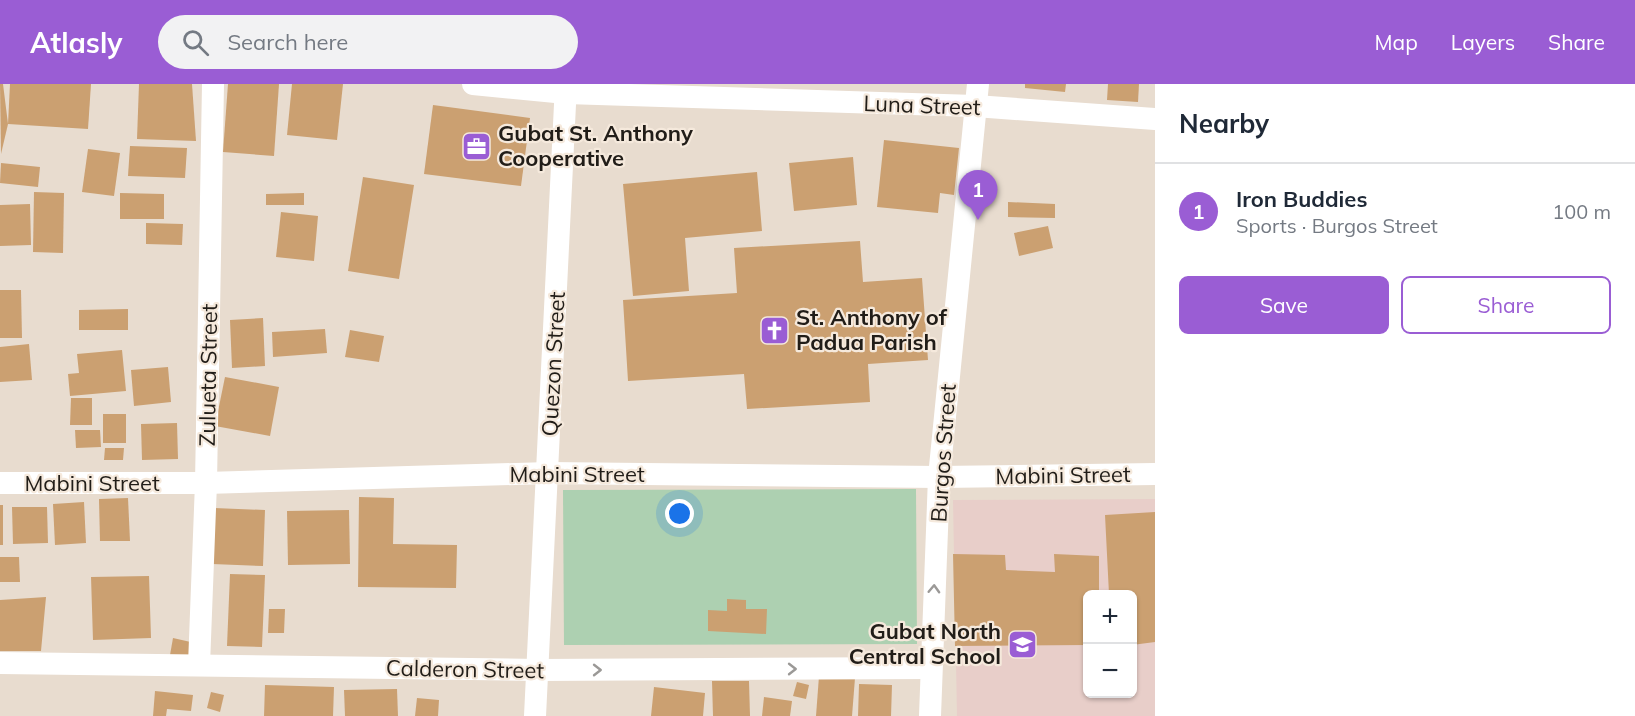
<!DOCTYPE html>
<meta charset="utf-8">
<style>
:root{--surface:#fff;--page:#f2f2f3;--text:#1f2937;--muted:#747a83;--line:#e0e1e3;--accent:#9a5dd4}
body{margin:0;font-family:Mulish,sans-serif;background:var(--page);color:var(--text)}
.controls{position:absolute;right:18px;bottom:18px;display:grid;overflow:hidden;border-radius:9px;box-shadow:0 2px 4px #0004}
.controls button{width:54px;height:54px;display:grid;place-items:center;padding:0;border:0;border-bottom:2px solid var(--line);background:var(--surface);color:var(--text);font:30px sans-serif}
.you{position:absolute;left:680px;top:430px;width:21px;height:21px;margin:-15px;border:4px solid #fff;border-radius:50%;background:#1a73e8;box-shadow:0 0 0 9px #1a73e833}
.badge{display:grid;place-items:center;width:39px;height:39px;border-radius:50%;background:var(--accent);color:#fff;font-size:20px;font-weight:700}
.pin{position:absolute;translate:-50% -50px;filter:drop-shadow(0 2px 3px #0008)}
.pin::after{content:'';position:absolute;top:32px;width:21px;height:18px;background:inherit;clip-path:polygon(0 0,100% 0,50% 100%)}
.list{margin:0;padding:0;list-style:none}
h2{display:flex;justify-content:space-between;align-items:center;height:78px;margin:0;padding:0 24px;font-size:26px}
h2 small{font-size:20px;font-weight:400;color:var(--muted)}
.list li{display:grid;grid-template-columns:39px 1fr auto;gap:18px;align-items:center;box-sizing:border-box;height:96px;padding:0 24px;border-top:2px solid var(--line)}
.list b{display:block;font-size:22px;white-space:nowrap}
.list p{margin:0;font-size:20px;white-space:nowrap;color:var(--muted)}
.list em{font-size:20px;font-style:normal;color:var(--muted)}
.actions{display:flex;gap:12px;padding:18px 24px}
.actions a{flex:1;padding:14px 0;border:2px solid var(--accent);border-radius:9px;text-align:center;font-size:21px;color:var(--accent)}
.actions .main{background:var(--accent);color:#fff}
.icon{flex:none;width:33px;height:33px;fill:none;stroke:currentColor;stroke-width:2;stroke-linecap:round;stroke-linejoin:round}
.map{position:relative;flex:none;width:1155px;height:632px;overflow:hidden}
header{display:flex;align-items:center;gap:36px;box-sizing:border-box;height:84px;padding:0 30px;background:var(--accent);color:#fff}
header strong{font-size:28px}
nav{display:flex;gap:33px;margin-inline-start:auto;font-size:21px}
.search{width:420px;height:54px;background:var(--page);display:flex;align-items:center;gap:15px;box-sizing:border-box;padding:0 21px;border-radius:33px;color:var(--muted);font-size:22px}
main{display:flex}
aside{flex:1;background:var(--surface)}
.map>svg:first-child{display:block}
</style>
<header>
<strong>Atlasly</strong>
<div class="search"><svg class="icon" aria-label="search" viewBox="0 0 24 24"><circle cx="10" cy="10" r="6"/><path d="M15 15l6 6"/></svg>Search here</div>
<nav><a>Map</a><a>Layers</a><a>Share</a></nav>
</header>
<main>
<div class="map">
<svg width="1155" height="632" viewBox="0 0 1155 632">
<rect width="100%" height="100%" fill="#e8dccf"/>
<path fill="#e8cec9" fill-rule="evenodd" d="M1155,415V632H957L953,416ZM1088,510H1132V610H1088Z"/>
<polygon fill="#add0b1" points="916,405 917,560 564,561 563,406"/>
<g fill="#cba071">
<polygon points="0,0 3,0 8,40 1,70"/>
<polygon points="10,0 91,0 88,45 8,40"/>
<polygon points="139,0 192,0 196,57 137,55"/>
<polygon points="228,0 279,0 274,72 223,68"/>
<polygon points="292,0 343,0 337,56 287,51"/>
<polygon points="1025,0 1066,0 1065,8 1025,4"/>
<polygon points="1108,0 1139,0 1138,18 1107,16"/>
<polygon points="433,21 530,34 521,102 424,90"/>
<polygon points="884,56 959,64 954,111 940,109 938,129 877,123"/>
<polygon points="130,62 187,64 185,94 128,92"/>
<polygon points="88,65 120,69 114,112 82,108"/>
<polygon points="853,73 857,121 794,127 789,79"/>
<polygon points="1,79 40,83 38,103 0,99"/>
<polygon points="757,88 762,147 685,154 689,207 633,212 623,100"/>
<polygon points="363,93 414,101 399,195 348,187"/>
<polygon points="34,108 64,109 63,169 33,168"/>
<polygon points="120,109 164,110 164,135 120,135"/>
<polygon points="304,109 304,121 266,121 266,110"/>
<polygon points="1008,118 1055,120 1055,134 1008,133"/>
<polygon points="30,120 31,161 0,162 0,121"/>
<polygon points="281,128 318,132 314,177 276,173"/>
<polygon points="146,139 183,140 182,161 146,160"/>
<polygon points="1048,142 1053,164 1019,172 1014,149"/>
<polygon points="860,157 863,198 922,194 928,276 868,280 870,318 747,325 744,290 628,297 623,216 737,209 734,164"/>
<polygon points="0,206 21,206 22,254 0,254"/>
<polygon points="128,225 128,246 79,246 79,226"/>
<polygon points="263,234 265,282 232,284 230,236"/>
<polygon points="325,245 327,269 273,273 272,248"/>
<polygon points="350,246 384,252 379,278 345,273"/>
<polygon points="29,260 32,296 0,298 0,263"/>
<polygon points="122,266 126,307 70,312 68,290 79,289 77,270"/>
<polygon points="168,283 171,318 134,322 131,286"/>
<polygon points="225,293 279,303 270,352 215,342"/>
<polygon points="71,314 92,314 92,341 70,341"/>
<rect x="103" y="330" width="23" height="29"/>
<polygon points="177,339 178,375 142,376 141,340"/>
<polygon points="75,346 100,346 101,363 76,364"/>
<polygon points="105,364 124,364 123,376 104,376"/>
<polygon points="359,413 394,414 393,460 457,461 456,504 358,503"/>
<polygon points="128,414 130,457 100,457 99,415"/>
<polygon points="84,418 86,459 55,461 53,420"/>
<rect x="0" y="421" width="3" height="40"/>
<polygon points="12,423 47,423 48,459 13,460"/>
<polygon points="214,424 265,426 263,482 212,480"/>
<polygon points="349,426 350,480 288,481 287,427"/>
<polygon points="1155,428 1155,558 1132,561 1132,510 1109,510 1105,431"/>
<polygon points="953,470 1005,471 1006,486 1055,488 1054,470 1099,472 1099,510 1088,510 1088,561 955,562"/>
<polygon points="0,473 19,473 20,498 0,498"/>
<polygon points="230,490 265,491 262,563 227,562"/>
<polygon points="149,492 151,554 93,556 91,493"/>
<polygon points="46,513 41,567 0,567 0,516"/>
<polygon points="727,515 746,516 746,525 767,525 766,550 708,547 708,526 727,527"/>
<polygon points="269,525 285,525 284,549 268,549"/>
<polygon points="173,554 195,559 192,576 170,571"/>
<polygon points="819,592 855,594 852,632 816,632"/>
<polygon points="712,597 749,597 750,632 713,632"/>
<polygon points="797,598 809,601 806,615 793,612"/>
<polygon points="859,600 892,601 891,632 858,632"/>
<polygon points="265,601 334,603 333,632 264,632"/>
<polygon points="654,603 705,609 703,632 651,632"/>
<polygon points="397,605 398,632 345,632 344,606"/>
<polygon points="155,607 193,611 191,627 167,625 166,632 153,632"/>
<polygon points="211,608 224,611 220,628 207,624"/>
<polygon points="764,613 792,617 790,632 762,632"/>
<polygon points="417,614 439,616 438,632 415,632"/>
</g>
<g fill="none" stroke-linecap="round" stroke-linejoin="round">
<g stroke="#fff" stroke-width="22">
<polyline points="473,0 566,9 975,22 1155,35"/>
<polyline points="0,399 206,399 548,389 939,393 1155,390"/>
<polyline points="0,579 539,586 931,584"/>
<polyline points="199,581 206,399 213,0"/>
<polyline points="535,632 566,0"/>
<polyline points="930,632 939,393 978,0"/>
</g>
</g>
<defs><path id="oneway-chevron" d="M-2-3.5L2.5 0L-2 3.5" fill="none" stroke-width="1.6" stroke-linecap="round" stroke-linejoin="round" transform="scale(1.5)"/></defs>
<g stroke="#9b9997">
<use href="#oneway-chevron" transform="translate(934 505) rotate(-88)"/>
<use href="#oneway-chevron" transform="translate(792 585)"/>
<use href="#oneway-chevron" transform="translate(597 586)"/>
</g>
<defs>
<symbol id="office-square" viewBox="-11 -11 22 22"><rect x="-9" y="-9" width="18" height="18" rx="4" fill="#9a5dd4" stroke="#f5e9dc"/><path d="M-6-3h4V-5.5h4V-3h4V5H-6ZM-1-4.5V-3h2v-1.5ZM-6 0V1H6V0Z" fill="#fff"/></symbol>
<symbol id="church-square" viewBox="-11 -11 22 22"><rect x="-9" y="-9" width="18" height="18" rx="4" fill="#9a5dd4" stroke="#f5e9dc"/><path d="M-1.2-6h2.4v3.5h3.3v2.4h-3.3V6h-2.4V-.1h-3.3v-2.4h3.3Z" fill="#fff"/></symbol>
<symbol id="school-square" viewBox="-11 -11 22 22"><rect x="-9" y="-9" width="18" height="18" rx="4" fill="#9a5dd4" stroke="#f5e9dc"/><path d="M0-5L7-2L0 1L-7-2ZM-4 1L0 2.5L4 1V4Q0 6-4 4Z" fill="#fff"/></symbol>
</defs>
<g fill-rule="evenodd">
<use href="#office-square" x="460" y="46" width="33" height="33"/>
<use href="#church-square" x="758" y="230" width="33" height="33"/>
<use href="#school-square" x="1006" y="544" width="33" height="33"/>
</g>
<g text-anchor="middle" stroke-width="4.5" stroke-linejoin="round" paint-order="stroke">
<g font-size="22" fill="#211d18" stroke="#f5e9dc">
<text transform="translate(922 21) rotate(2)" y="8">Luna Street</text>
<text transform="translate(553 280) rotate(-87)" y="8">Quezon Street</text>
<text transform="translate(208 291) rotate(-89)" y="8">Zulueta Street</text>
<text transform="translate(943 369) rotate(-86)" y="8">Burgos Street</text>
<text x="577" y="398">Mabini Street</text>
<text transform="translate(1063 391) rotate(-1)" y="8">Mabini Street</text>
<text x="92" y="407">Mabini Street</text>
<text transform="translate(465 585) rotate(1)" y="8">Calderon Street</text>
</g>
<g font-size="22" font-weight="bold" fill="#211d18" stroke="#f5e9dc" text-anchor="start">
<text x="498" y="57">Gubat St. Anthony<tspan x="498" dy="25">Cooperative</tspan></text>
<text x="796" y="241">St. Anthony of<tspan x="796" dy="25">Padua Parish</tspan></text>
<text x="1001" y="555" text-anchor="end">Gubat North<tspan x="1001" dy="25">Central School</tspan></text>
</g>
</g>
</svg>
<div class="controls">
<button>+</button>
<button>−</button>
</div>
<div class="you"></div>
<div class="pin badge" style="left:978px;top:136px">1</div>
</div>
<aside>
<h2>Nearby<small></small></h2>
<ul class="list">
<li><span class="badge">1</span><div><b>Iron Buddies</b><p>Sports · Burgos Street</p></div><em>100 m</em></li>
</ul>
<div class="actions"><a class="main">Save</a><a>Share</a></div>
</aside>
</main>
